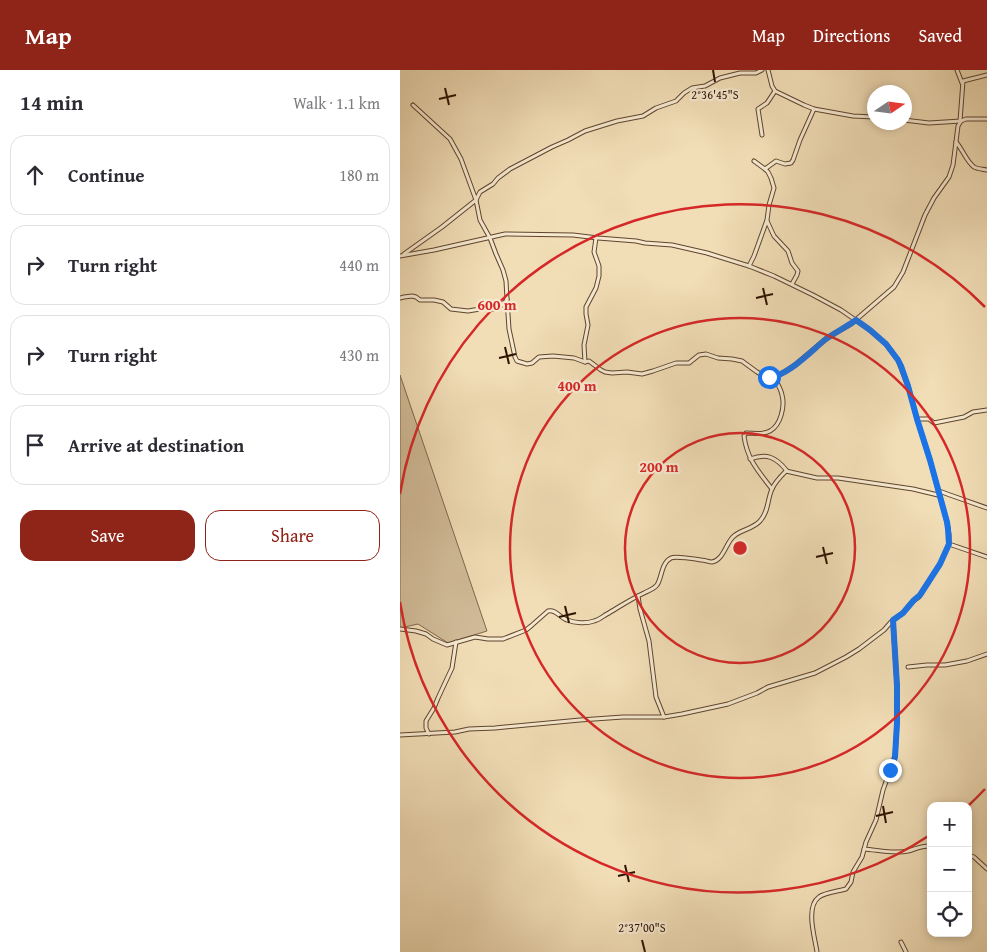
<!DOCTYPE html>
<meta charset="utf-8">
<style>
:root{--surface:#fff;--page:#f7f7f7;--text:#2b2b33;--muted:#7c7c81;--line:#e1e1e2;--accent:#8f2418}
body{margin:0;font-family:"Gentium Book Plus",serif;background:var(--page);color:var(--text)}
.controls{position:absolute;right:15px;bottom:15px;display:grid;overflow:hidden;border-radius:10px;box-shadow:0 2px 8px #0003}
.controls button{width:45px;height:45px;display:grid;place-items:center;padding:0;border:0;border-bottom:1px solid var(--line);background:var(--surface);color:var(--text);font:25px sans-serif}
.compass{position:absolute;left:467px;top:15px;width:45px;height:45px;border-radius:50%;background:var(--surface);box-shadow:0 2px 8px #0003;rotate:77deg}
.stop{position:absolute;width:15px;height:15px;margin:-11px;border:4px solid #1a73e8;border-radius:50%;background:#fff}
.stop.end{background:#1a73e8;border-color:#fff;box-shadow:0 1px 5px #0008}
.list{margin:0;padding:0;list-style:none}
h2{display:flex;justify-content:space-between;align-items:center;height:65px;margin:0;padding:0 20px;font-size:21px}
h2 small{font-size:16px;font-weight:400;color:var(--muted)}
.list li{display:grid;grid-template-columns:32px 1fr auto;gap:15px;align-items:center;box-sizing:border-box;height:80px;margin:0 10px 10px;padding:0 10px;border:1px solid var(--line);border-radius:15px}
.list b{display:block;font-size:19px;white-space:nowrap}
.list em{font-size:16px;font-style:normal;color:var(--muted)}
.actions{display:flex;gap:10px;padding:15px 20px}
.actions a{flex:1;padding:11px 0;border:1px solid var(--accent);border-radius:15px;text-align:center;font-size:18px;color:var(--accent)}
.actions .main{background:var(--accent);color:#fff}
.icon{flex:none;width:28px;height:28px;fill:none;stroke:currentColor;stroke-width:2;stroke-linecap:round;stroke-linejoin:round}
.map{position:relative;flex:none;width:587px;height:882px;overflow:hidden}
header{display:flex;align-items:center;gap:30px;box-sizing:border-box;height:70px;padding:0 25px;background:var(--accent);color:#fff}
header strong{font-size:24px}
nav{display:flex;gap:28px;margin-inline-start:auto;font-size:18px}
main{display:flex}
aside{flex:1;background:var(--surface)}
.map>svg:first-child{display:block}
</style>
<header>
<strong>Map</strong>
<nav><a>Map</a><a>Directions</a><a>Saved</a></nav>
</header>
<main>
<aside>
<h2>14 min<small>Walk · 1.1 km</small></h2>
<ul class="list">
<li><svg class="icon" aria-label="ahead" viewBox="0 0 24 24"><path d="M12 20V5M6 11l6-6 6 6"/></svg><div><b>Continue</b></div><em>180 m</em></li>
<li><svg class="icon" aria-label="right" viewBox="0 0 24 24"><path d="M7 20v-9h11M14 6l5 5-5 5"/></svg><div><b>Turn right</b></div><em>440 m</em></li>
<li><svg class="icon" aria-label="right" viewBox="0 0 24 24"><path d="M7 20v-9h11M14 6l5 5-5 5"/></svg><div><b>Turn right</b></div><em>430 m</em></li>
<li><svg class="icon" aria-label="arrive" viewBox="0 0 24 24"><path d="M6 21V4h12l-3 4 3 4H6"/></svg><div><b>Arrive at destination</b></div></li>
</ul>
<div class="actions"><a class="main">Save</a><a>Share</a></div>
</aside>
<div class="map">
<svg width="587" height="882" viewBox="0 0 587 882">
<rect width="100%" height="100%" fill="#f1ddb6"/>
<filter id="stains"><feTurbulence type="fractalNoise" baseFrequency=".004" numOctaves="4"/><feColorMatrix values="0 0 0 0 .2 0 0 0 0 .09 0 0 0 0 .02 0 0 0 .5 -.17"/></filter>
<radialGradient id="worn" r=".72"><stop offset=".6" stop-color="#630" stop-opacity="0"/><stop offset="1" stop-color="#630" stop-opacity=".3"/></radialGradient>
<polygon fill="#d0ba97" stroke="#7f664c" points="0,305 87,561 48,573 18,554 0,558"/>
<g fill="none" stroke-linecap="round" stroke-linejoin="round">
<defs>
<g id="street">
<polyline points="368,0 372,16 375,21 404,35 414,39 453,46 474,47"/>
<polyline points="557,0 562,13"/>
<polyline points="504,50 529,53 561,51"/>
<polyline points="560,51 563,11 587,5"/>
<polyline points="362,65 358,39 367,33 375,21"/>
<path d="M556,72C563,80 566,91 574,97C577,99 583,99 587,100"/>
<polyline points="365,99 376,91 385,94 391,93 393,90 400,70 414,39"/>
<polyline points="367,151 374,166 388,181 392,193 398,201 397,205 392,214"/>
<polyline points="4,184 42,157 76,130 80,122 93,114 98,108 110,99 152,77 168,70 185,61 217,51 243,46 256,38 276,31 284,23 292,18 305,16 320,8 340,3 356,3 362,0"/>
<polyline points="0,186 34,180 105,164 173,165 198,168 236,171 245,173 272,175 307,183 349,196 374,206 413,225 441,240 470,260 486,274 498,290 508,316 517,349 530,390 547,452 549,465 549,474 546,481 540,494 519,527 512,532 503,543 491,552 484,560 459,579 446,587 415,603 368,617 357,623 328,634 282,644 264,647 223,647 180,650 95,658 69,659 55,662 0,665"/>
<polyline points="349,196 354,186 367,150 369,135 374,118 371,108 368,102 365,99 354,91"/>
<polyline points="0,228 4,227 12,226 16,227 20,230 34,230 43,232 51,239 68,241 86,238 94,239 104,234 107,229 106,211 103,200 96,184 90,168 80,150 76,130 61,89 50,69 13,35"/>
<polyline points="107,229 109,259 115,287 117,291 127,294 132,293 139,287 153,286 174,288 185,292 189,291 201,300 205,302 212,303 227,302 242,304 253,301 276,293 289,293 299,285 306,284 318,288 332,289 342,291 357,302 364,306 374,307 378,306 396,294 427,268 451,254 494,217 503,202 525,145 534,128 549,107 553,95 558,56 561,51 566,49 587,49"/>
<polyline points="185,292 184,275 188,255 186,244 186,237 196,218 199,206 199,196 194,182 196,168"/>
<polyline points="517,349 529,349 534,353 564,347 573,342 587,340"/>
<path d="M350,389C367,383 376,387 387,401"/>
<path d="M372,419C358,401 347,389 344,366L346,363C354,363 363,365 370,361C381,355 385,336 382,325C381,319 377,313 374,307"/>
<polyline points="539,421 550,425 587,438"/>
<polyline points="549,474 587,487"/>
<polyline points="238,526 240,539 249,571 256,627 264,647"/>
<path d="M0,559L16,561L26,564L33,569L47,575L75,567L88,569H103L126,560L131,556L148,541C156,539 160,548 167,550C175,553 186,554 194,551C199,550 202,547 207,544C219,537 231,529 244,523C248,521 254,519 257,515C262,508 261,493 271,488C275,486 296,489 301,490C305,490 309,492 312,492C324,490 326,472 334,466C342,459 353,459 360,451C369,441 367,430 372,419C375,412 381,406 386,401L417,408H438L513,419L538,425"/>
<polyline points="508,597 527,595 545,595 567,591 587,584"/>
<polyline points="29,664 26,658 26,651 34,638 38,628 52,598 56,572"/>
<path d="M464,779C478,780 494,784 508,781C516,779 522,775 531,776"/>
<polyline points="568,785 574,787 587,799"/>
<polyline points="501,872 506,882"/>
<path d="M417,882C415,868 405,837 419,827C424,823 439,821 446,819L451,812L453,802L462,787L466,772L476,750L483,720L495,687L497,653V616L493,551"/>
</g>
</defs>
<use href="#street" stroke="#5f452e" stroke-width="5"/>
<use href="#street" stroke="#f6e9d0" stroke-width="3"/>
</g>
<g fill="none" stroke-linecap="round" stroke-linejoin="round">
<path stroke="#1a73e8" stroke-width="6" d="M369,307C387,307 412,280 426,269C436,262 446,257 456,250L470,260L486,274L498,290L501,296L508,316L517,349L530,390L547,452L548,459L549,474L540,494L520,525L514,530L503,543L493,550L497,616V653L495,687L490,700"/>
</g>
<path fill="none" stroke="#2e1200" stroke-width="2" d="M313,0L315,12M45,18L49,35M39,29L56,25M363,218L367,235M356,228L373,224M105,277L109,294M99,288L116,284M423,477L427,494M416,487L433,483M165,536L169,553M159,547L176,543M483,736L486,753M476,746L493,742M225,795L229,812M218,806L235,802M242,870L245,882"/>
<g fill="none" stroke="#d62828" stroke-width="2.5">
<circle cx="340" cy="478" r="115"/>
<circle cx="340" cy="478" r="230"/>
<path d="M585 719A344 344 0 0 1 568 736M530 765A344 344 0 0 1 0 532M0 424A344 344 0 0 1 585 237"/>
</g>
<g font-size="12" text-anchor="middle" fill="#2e1200" stroke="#f6e9d0" stroke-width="4.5" stroke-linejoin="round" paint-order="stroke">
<text x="315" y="29">2°36'45"S</text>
<text x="242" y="862">2°37'00"S</text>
</g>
<circle cx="340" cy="478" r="8" fill="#d62828" stroke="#f6e9d0" stroke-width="2.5"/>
<g font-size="15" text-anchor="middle" font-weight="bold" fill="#d62828" stroke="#f6e9d0" stroke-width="4.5" stroke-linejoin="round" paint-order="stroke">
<text x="97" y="240">600 m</text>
<text x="177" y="321">400 m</text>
<text x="259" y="402">200 m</text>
</g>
<rect width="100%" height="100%" filter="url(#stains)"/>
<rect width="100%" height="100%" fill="url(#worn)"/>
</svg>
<div class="controls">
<button>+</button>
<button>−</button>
<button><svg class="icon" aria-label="locate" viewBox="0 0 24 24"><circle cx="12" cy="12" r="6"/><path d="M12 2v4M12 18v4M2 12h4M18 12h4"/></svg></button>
</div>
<svg class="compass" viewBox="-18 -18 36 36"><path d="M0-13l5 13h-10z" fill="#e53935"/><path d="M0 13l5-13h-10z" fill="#7c7c81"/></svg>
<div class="stop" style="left:369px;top:307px"></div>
<div class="stop end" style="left:490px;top:700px"></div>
</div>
</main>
